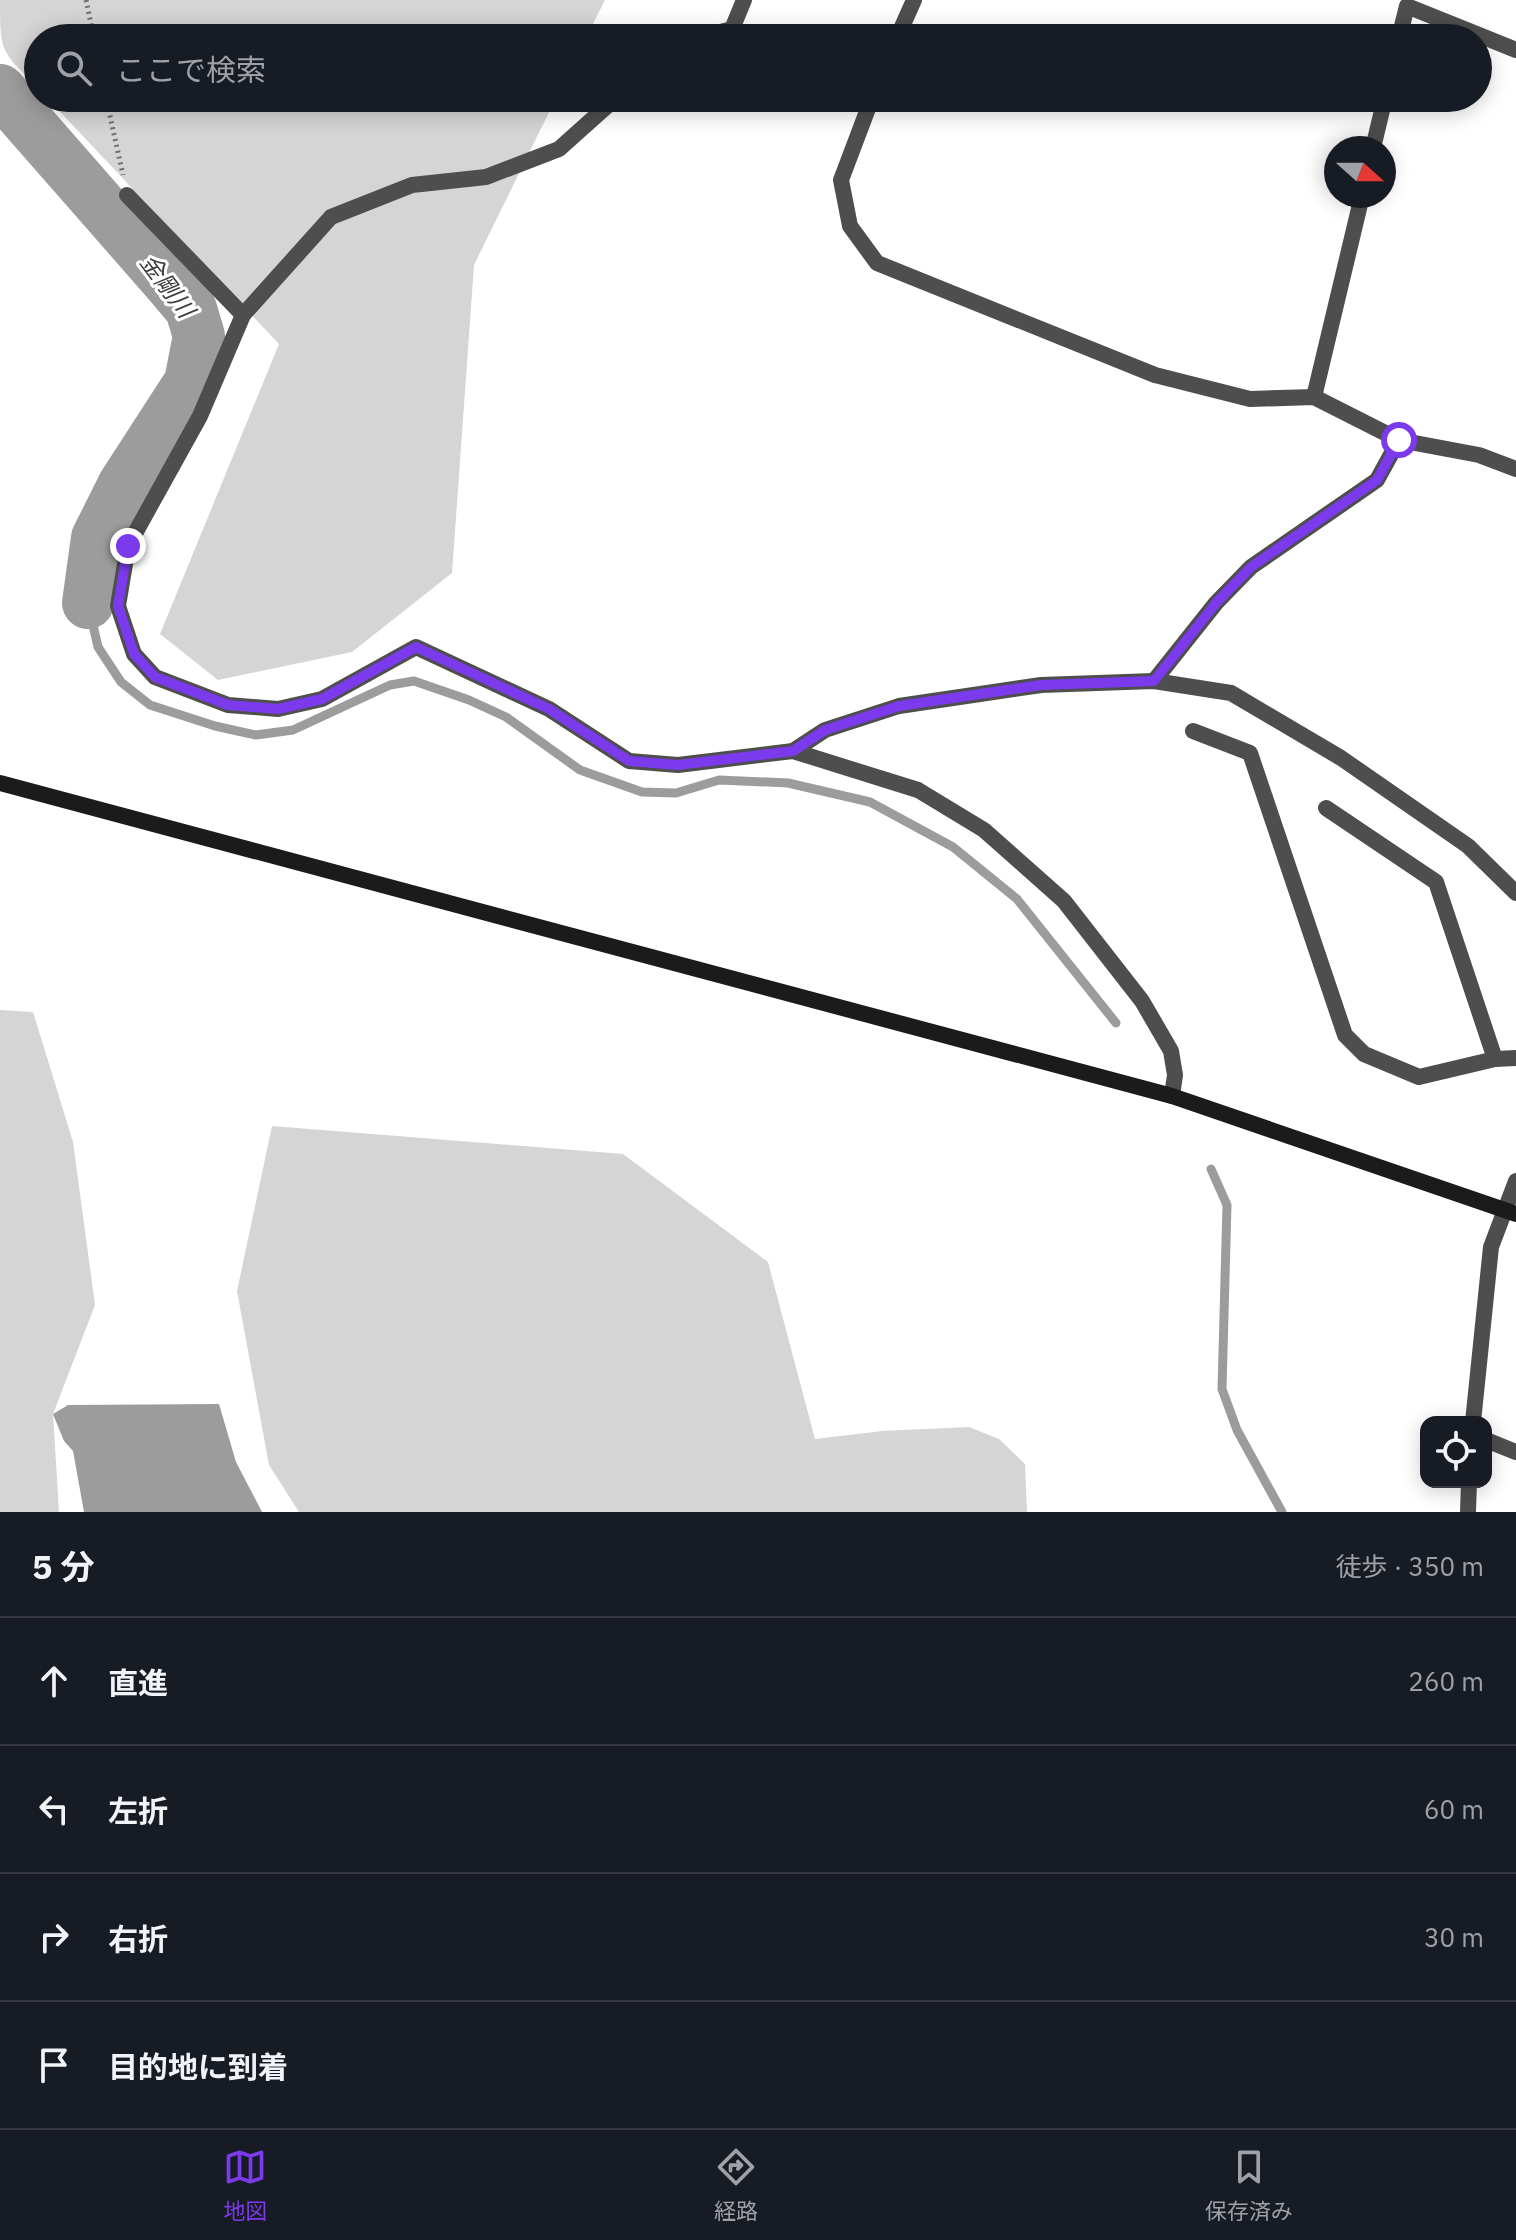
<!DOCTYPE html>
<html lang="ja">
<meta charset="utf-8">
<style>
:root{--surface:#171b24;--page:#20242c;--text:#f1f3f6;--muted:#9ea1a6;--line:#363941;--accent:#7c3aed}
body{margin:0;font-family:"IBM Plex Sans","Noto Sans JP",sans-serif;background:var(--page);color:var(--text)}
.controls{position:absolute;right:24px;bottom:24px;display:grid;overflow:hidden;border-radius:16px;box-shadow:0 4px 20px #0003}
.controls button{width:72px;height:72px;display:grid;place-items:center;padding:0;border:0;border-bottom:2px solid var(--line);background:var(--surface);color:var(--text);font:40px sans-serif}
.compass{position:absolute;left:1324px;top:136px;width:72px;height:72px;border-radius:50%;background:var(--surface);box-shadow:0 4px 20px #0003;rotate:111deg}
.stop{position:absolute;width:24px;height:24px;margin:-18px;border:6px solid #7c3aed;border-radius:50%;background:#fff}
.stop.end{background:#7c3aed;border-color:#fff;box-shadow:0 2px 8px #0008}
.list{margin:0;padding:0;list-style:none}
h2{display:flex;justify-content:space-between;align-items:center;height:104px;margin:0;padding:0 32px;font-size:34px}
h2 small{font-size:26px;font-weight:400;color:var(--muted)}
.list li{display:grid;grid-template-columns:52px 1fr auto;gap:24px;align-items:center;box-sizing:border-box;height:128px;padding:0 32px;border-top:2px solid var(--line)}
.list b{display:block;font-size:30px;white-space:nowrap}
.list em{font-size:26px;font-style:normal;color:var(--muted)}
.icon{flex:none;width:44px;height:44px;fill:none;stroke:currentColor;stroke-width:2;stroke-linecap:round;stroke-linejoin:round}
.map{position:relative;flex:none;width:1516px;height:1512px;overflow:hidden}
.search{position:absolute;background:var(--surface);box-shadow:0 4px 20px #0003;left:24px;right:24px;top:24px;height:88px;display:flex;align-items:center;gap:20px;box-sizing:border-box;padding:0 28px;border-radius:44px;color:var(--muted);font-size:30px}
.sheet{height:616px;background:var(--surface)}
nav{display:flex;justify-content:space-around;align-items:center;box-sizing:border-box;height:112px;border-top:2px solid var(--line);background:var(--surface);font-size:22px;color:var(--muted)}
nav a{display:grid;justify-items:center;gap:4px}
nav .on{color:var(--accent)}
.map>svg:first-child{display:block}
</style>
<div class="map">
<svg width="1516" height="1512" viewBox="0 0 1516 1512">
<rect width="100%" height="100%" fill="#fff"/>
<g fill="#d5d5d5">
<path d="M0,0H605L586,38H38V88C1,50 0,54 0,0Z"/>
<polygon points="47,98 556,98 474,265 452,573 352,652 218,680 160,634 279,344"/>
<polygon points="0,1010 33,1012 73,1142 95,1305 53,1414 59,1512 0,1512"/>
<polygon points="272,1126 623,1154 768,1262 815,1439 882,1431 969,1427 999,1439 1025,1464 1027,1512 299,1512 269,1465 237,1291"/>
</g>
<polygon fill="#9c9c9c" points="219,1404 236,1462 262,1512 84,1512 73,1451 64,1441 53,1414 68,1405"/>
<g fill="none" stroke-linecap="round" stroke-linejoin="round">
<g stroke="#9c9c9c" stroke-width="9">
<polyline points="88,603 98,647 121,682 150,705 215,726 256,735 293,730 390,685 414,681 469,700 506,717 580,770 642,792 676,793 719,780 788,783 870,802 953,847 1017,899 1116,1023"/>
<polyline points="1211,1169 1227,1205 1222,1389 1237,1430 1282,1512"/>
</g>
<polyline stroke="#9c9c9c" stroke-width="52" points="0,90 170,284 191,309 199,336 190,382 124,484 97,538 88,603"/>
<g stroke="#707070" stroke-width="5" stroke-dasharray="2 4" stroke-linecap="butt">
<polyline points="86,0 94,38"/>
<polyline points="106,98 123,175"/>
</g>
<g stroke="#4e4e4e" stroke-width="16">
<polyline points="732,29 744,0"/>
<polyline points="697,38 732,29 757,38"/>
<polyline points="897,38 914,0"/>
<polyline points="1399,38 1407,6 1516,50"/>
<polyline points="616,98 559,149 486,177 412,185 331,217 243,315 200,416 128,546 118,606 134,654 155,677 228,705 278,709 322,699 416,647 549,709 629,761 678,765 793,751 918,790 984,830 1064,901 1142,1001 1171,1051 1175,1075 1172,1096"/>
<polyline points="872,98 841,180 850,226 877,263 1155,375 1250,399 1314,397 1399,440 1479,455 1516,469"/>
<polyline points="1373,148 1385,98"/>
<polyline points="127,195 243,315"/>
<polyline points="1314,397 1362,196"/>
<polyline points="1154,681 1216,603 1251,567 1377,480 1399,440"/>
<polyline points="1193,731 1250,753 1345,1035 1364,1054 1419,1077 1495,1059 1516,1058"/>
<polyline points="793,751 825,730 899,706 1041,685 1154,681 1231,693 1341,758 1468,846 1516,893"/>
<polyline points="1326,808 1436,882 1495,1059"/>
<polyline points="1473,1422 1491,1247 1516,1181"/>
<polyline points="1486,1440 1516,1452"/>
<polyline points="1468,1512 1469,1482"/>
</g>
<polyline stroke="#1b1b1b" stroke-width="16" points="0,783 1172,1096 1516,1214"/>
</g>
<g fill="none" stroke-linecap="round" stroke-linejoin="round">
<polyline stroke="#7c3aed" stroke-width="10" points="128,546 118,606 134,654 155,677 228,705 278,709 322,699 416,647 549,709 629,761 678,765 793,751 825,730 899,706 1041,685 1154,681 1216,603 1251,567 1377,480 1399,440"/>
</g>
<g text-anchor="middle" stroke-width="6" stroke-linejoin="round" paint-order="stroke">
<g font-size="24" font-style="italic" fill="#3d3d3d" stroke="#fff">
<text transform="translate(167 286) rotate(53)" y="8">金剛川</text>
</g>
</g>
</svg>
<div class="controls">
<button><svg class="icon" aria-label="locate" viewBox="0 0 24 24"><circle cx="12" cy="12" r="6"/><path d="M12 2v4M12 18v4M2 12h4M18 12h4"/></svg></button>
</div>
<svg class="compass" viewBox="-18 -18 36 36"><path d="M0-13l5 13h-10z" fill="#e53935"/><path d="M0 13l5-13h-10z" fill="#9ea1a6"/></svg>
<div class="stop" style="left:1399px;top:440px"></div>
<div class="stop end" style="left:128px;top:546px"></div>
<div class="search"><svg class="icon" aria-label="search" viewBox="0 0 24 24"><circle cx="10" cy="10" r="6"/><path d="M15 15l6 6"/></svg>ここで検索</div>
</div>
<section class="sheet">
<h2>5 分<small>徒歩 · 350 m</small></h2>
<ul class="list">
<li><svg class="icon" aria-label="ahead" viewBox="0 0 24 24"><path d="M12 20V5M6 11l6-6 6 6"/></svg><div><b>直進</b></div><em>260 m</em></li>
<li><svg class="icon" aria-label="left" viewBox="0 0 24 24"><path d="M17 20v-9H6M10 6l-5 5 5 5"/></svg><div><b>左折</b></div><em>60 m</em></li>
<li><svg class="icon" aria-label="right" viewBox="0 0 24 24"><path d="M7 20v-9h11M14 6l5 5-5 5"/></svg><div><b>右折</b></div><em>30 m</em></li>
<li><svg class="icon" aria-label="arrive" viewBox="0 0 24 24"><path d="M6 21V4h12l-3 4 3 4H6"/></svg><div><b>目的地に到着</b></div></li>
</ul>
</section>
<nav>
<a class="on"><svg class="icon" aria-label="map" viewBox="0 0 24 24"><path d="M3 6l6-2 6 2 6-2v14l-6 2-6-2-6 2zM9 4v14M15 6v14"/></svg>地図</a>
<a><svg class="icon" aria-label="directions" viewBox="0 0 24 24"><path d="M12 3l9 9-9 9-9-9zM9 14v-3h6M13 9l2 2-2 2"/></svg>経路</a>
<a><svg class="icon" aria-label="saved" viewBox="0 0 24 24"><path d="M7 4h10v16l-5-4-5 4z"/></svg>保存済み</a>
</nav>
